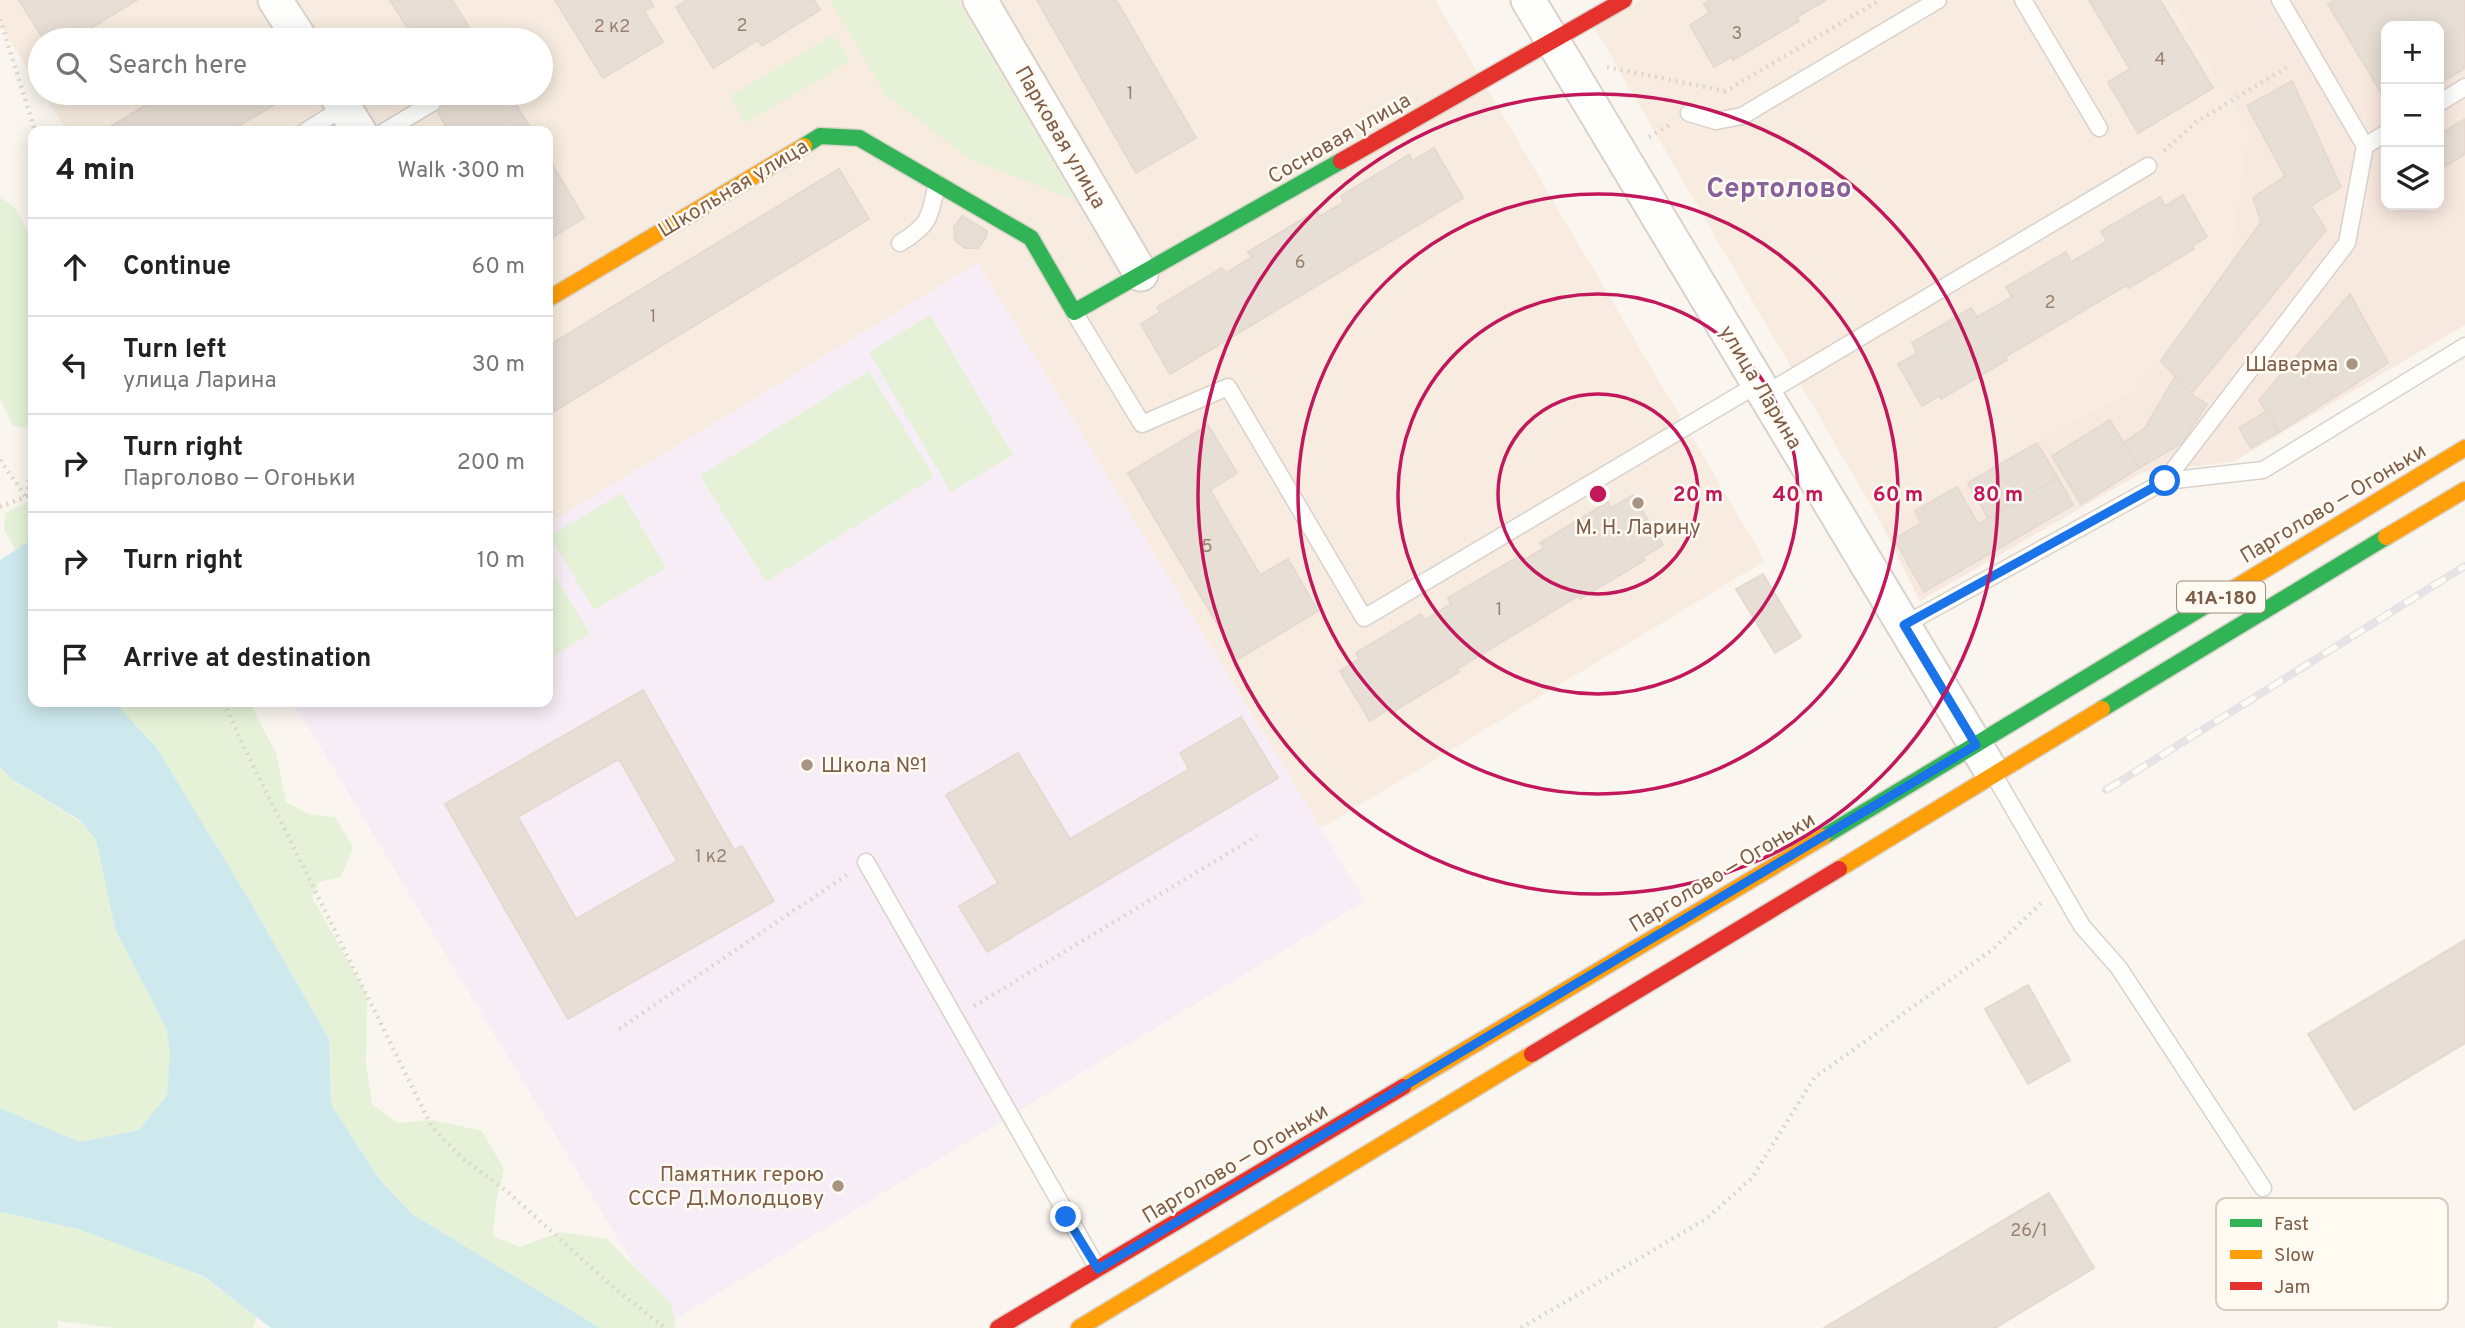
<!DOCTYPE html>
<meta charset="utf-8">
<style>
:root{--surface:#fff;--page:#f2f2f2;--text:#222;--muted:#767676;--line:#e0e0e0}
body{margin:0;font-family:Overpass,sans-serif;background:var(--page);color:var(--text)}
.controls{position:absolute;right:21px;top:21px;display:grid;overflow:hidden;border-radius:14px;box-shadow:0 4px 18px #0003}
.controls button{width:63px;height:63px;display:grid;place-items:center;padding:0;border:0;border-bottom:2px solid var(--line);background:var(--surface);color:var(--text);font:35px sans-serif}
.stop{position:absolute;width:21px;height:21px;margin:-16px;border:5px solid #1a73e8;border-radius:50%;background:#fff}
.stop.end{background:#1a73e8;border-color:#fff;box-shadow:0 2px 7px #0008}
.list{margin:0;padding:0;list-style:none}
h2{display:flex;justify-content:space-between;align-items:center;height:91px;margin:0;padding:0 28px;font-size:30px}
h2 small{font-size:23px;font-weight:400;color:var(--muted)}
.list li{display:grid;grid-template-columns:46px 1fr auto;gap:21px;align-items:center;box-sizing:border-box;height:98px;padding:0 28px;border-top:2px solid var(--line)}
.list b{display:block;font-size:26px;white-space:nowrap}
.list p{margin:0;font-size:23px;white-space:nowrap;color:var(--muted)}
.list em{font-size:23px;font-style:normal;color:var(--muted)}
.icon{flex:none;width:38px;height:38px;fill:none;stroke:currentColor;stroke-width:2;stroke-linecap:round;stroke-linejoin:round}
.map{position:relative;flex:none;width:2465px;height:1328px;overflow:hidden}
.search{position:absolute;background:var(--surface);box-shadow:0 4px 18px #0003;left:28px;top:28px;width:525px;height:77px;display:flex;align-items:center;gap:18px;box-sizing:border-box;padding:0 24px;border-radius:38px;color:var(--muted);font-size:26px}
.panel{position:absolute;background:var(--surface);box-shadow:0 4px 18px #0003;left:28px;top:126px;width:525px;height:581px;border-radius:14px}
.map>svg:first-child{display:block}
</style>
<div class="map">
<svg width="2465" height="1328" viewBox="0 0 2465 1328">
<rect width="100%" height="100%" fill="#faf6ef"/>
<g fill="#f7ecdf">
<polygon points="0,0 1435,0 1765,561 1321,828 978,263 548,524 548,131 67,131 43,93 541,93 541,40 40,40 40,89 0,24"/>
<polygon points="1642,0 2171,0 2248,129 2229,266 2136,388 1882,525 1594,27"/>
</g>
<path fill="#f8e9e0" fill-rule="evenodd" d="M2171,0H2465V325L2233,462L2143,472L1920,601L1882,525L2136,388L2229,266L2248,129ZM2386,26H2439V205H2386Z"/>
<polygon fill="#f7edf6" points="978,263 1365,901 669,1323 293,702 548,702 548,524"/>
<g fill="#e6f2d8">
<polygon points="830,0 957,0 1075,200 969,159 885,94"/>
<polygon points="833,35 850,61 746,123 730,96"/>
<polygon points="0,196 15,208 33,242 33,428 13,426 0,399"/>
<polygon points="930,315 1013,455 951,492 869,352"/>
<polygon points="869,371 934,477 766,582 700,476"/>
<polygon points="622,493 666,568 594,610 550,536"/>
<polygon points="33,499 33,541 29,541 16,550 4,530 5,513"/>
<polygon points="548,564 590,634 548,660"/>
<polygon points="114,702 249,702 276,753 286,802 308,814 335,817 353,847 341,877 319,882 312,897 367,995 366,1064 372,1104 397,1123 434,1120 482,1131 504,1169 496,1204 493,1236 520,1247 560,1232 607,1239 672,1305 676,1328 600,1328 412,1214 380,1180 331,1104 329,1039 248,898 157,748"/>
<polygon points="0,766 10,778 81,822 96,840 115,929 166,1028 170,1050 167,1095 139,1130 80,1142 0,1108"/>
<polygon points="0,1212 78,1229 164,1260 203,1277 257,1317 253,1328 113,1328 58,1321 58,1328 0,1328"/>
</g>
<polygon fill="#cee9ed" points="29,541 33,541 33,702 114,702 157,748 248,898 329,1039 331,1104 380,1180 412,1214 600,1328 271,1328 203,1276 78,1229 0,1212 0,1108 80,1142 139,1130 167,1095 170,1050 166,1028 115,929 96,840 81,821 10,778 0,766 0,560"/>
<g fill="#e7dfd5" stroke="#e5d9d0" stroke-width="2" fill-rule="evenodd">
<polygon points="19,0 137,0 71,40 44,40"/>
<polygon points="390,0 452,0 477,40 415,40"/>
<polygon points="555,0 650,0 653,6 644,11 663,42 603,78"/>
<polygon points="687,0 814,0 820,10 762,46 758,40 713,68 676,7"/>
<polygon points="1037,0 1116,0 1196,138 1136,173"/>
<polygon points="1710,0 1826,0 1797,17 1799,21 1733,60 1731,57 1714,67 1690,25 1709,13 1704,4"/>
<polygon points="2089,0 2160,0 2213,88 2138,133 2108,82 2130,69"/>
<polygon points="2335,0 2465,0 2465,68 2439,84 2439,26 2386,26 2386,101 2328,4"/>
<polygon points="2292,81 2341,187 2311,206 2326,230 2191,394 2161,361 2261,222 2253,198 2285,176 2247,106"/>
<polygon points="166,93 276,93 281,101 230,131 103,131"/>
<polygon points="426,93 509,93 532,131 449,131"/>
<polygon points="2465,119 2465,154 2439,170 2439,135"/>
<polygon points="1434,148 1463,198 1170,374 1141,324 1160,312 1157,307 1222,268 1226,273 1252,257 1248,252 1316,211 1320,216 1344,202 1341,196 1409,155 1412,161"/>
<polygon points="548,157 584,218 548,240"/>
<polygon points="839,169 869,219 548,415 548,346"/>
<polygon points="2183,195 2207,237 2192,246 2194,249 2129,288 2127,285 2005,357 2007,360 1941,399 1939,396 1922,406 1898,364 1917,353 1912,343 1971,308 1977,317 2012,297 2006,287 2066,252 2071,262 2107,241 2101,231 2160,197 2165,206"/>
<polygon points="962,216 987,231 986,237 978,248 965,248 955,240 954,227"/>
<polygon points="2350,294 2388,363 2279,432 2259,400"/>
<polygon points="2175,377 2191,394 2207,404 2182,443 2139,468 2123,443 2145,428"/>
<polygon points="2267,411 2279,432 2251,448 2239,428"/>
<polygon points="2110,420 2139,468 2081,504 2052,456"/>
<polygon points="1208,425 1237,473 1210,490 1260,575 1288,559 1318,611 1238,659 1128,473"/>
<polygon points="2037,443 2058,478 1988,518 1968,483"/>
<polygon points="2058,478 2073,505 1924,592 1894,539 1921,523 1915,511 1957,487 1978,524"/>
<polygon points="1633,495 1663,545 1643,557 1645,560 1580,599 1578,596 1457,669 1459,672 1392,712 1390,708 1370,721 1340,671 1359,659 1356,653 1421,614 1425,620 1451,604 1448,598 1516,558 1519,563 1544,548 1540,543 1608,502 1611,508"/>
<polygon points="1763,574 1801,637 1775,653 1736,589"/>
<path d="M643,690L734,850L742,846L774,901L568,1019L445,804ZM619,759L677,861L576,919L518,817Z"/>
<polygon points="1241,717 1278,778 987,952 959,906 998,883 946,795 1018,753 1070,839 1189,769 1180,753"/>
<polygon points="2465,940 2465,1043 2354,1110 2308,1034"/>
<polygon points="2028,985 2070,1060 2028,1084 1985,1009"/>
<polygon points="2049,1193 2094,1268 1995,1328 1824,1328"/>
</g>
<g fill="none" stroke-linecap="round" stroke-linejoin="round">
<defs>
<g id="lane">
<polyline points="2023,0 2099,128"/>
<polyline points="2439,103 2465,87"/>
<polyline points="1689,113 1716,121 1742,116 1938,0"/>
<polyline points="306,131 344,107"/>
<polyline points="385,131 432,103"/>
<polyline points="2365,146 2386,133"/>
<path d="M900,243C931,224 929,218 937,183"/>
<polyline points="1074,312 1142,424 1228,387 1364,618 1758,384"/>
<polyline points="1765,394 2148,166"/>
<polyline points="2165,481 2347,243 2365,146 2280,0"/>
<polyline points="1904,625 2165,481 2263,470 2465,346"/>
<polyline points="1994,775 2082,926 2119,968 2263,1188"/>
<polyline points="866,862 1098,1269"/>
</g>
<g id="street">
<polyline points="275,0 301,40"/>
<polyline points="980,0 1141,274"/>
<polyline points="1528,0 1990,769"/>
<polyline points="335,93 359,131"/>
</g>
<g id="fast">
<polyline points="804,146 820,136 859,138 1031,238 1074,312 1341,161"/>
<polyline points="2102,709 2386,537"/>
<polyline points="1823,837 2228,592"/>
</g>
<g id="slow">
<polyline points="548,299 804,146"/>
<polyline points="2386,537 2465,490"/>
<polyline points="2228,592 2465,448"/>
<polyline points="1839,869 2102,709"/>
<polyline points="1403,1087 1823,837"/>
<polyline points="1079,1328 1532,1054"/>
</g>
<g id="jam">
<polyline points="1341,161 1624,0"/>
<polyline points="1532,1054 1839,869"/>
<polyline points="998,1328 1403,1087"/>
</g>
</defs>
<use href="#lane" stroke="#d9d2cb" stroke-width="19"/>
<use href="#street" stroke="#d9d2cb" stroke-width="37"/>
<use href="#fast" stroke="#dad2ca" stroke-width="19"/>
<use href="#slow" stroke="#dad2ca" stroke-width="19"/>
<use href="#jam" stroke="#dad2ca" stroke-width="19"/>
<g stroke="#ddd6ce" stroke-width="4.5" stroke-dasharray="2 5" stroke-linecap="butt">
<polyline points="0,19 35,131"/>
<polyline points="1607,67 1725,91"/>
<polyline points="1724,92 1880,0"/>
<polyline points="1649,137 1669,125"/>
<polyline points="2164,151 2196,122 2289,66"/>
<polyline points="0,460 26,497"/>
<polyline points="26,496 33,462"/>
<polyline points="0,507 33,494"/>
<polyline points="224,702 241,741 432,1127 460,1156 510,1194 613,1287 665,1328"/>
<polyline points="974,1006 1257,836"/>
<polyline points="619,1029 848,874"/>
<polyline points="1521,1328 1706,1219 1752,1178 1814,1078 1992,950 2041,903"/>
</g>
<use href="#lane" stroke="#fefefd" stroke-width="16"/>
<use href="#street" stroke="#fefefd" stroke-width="33"/>
<use href="#fast" stroke="#30b455" stroke-width="16"/>
<use href="#slow" stroke="#ff9f0a" stroke-width="16"/>
<use href="#jam" stroke="#e5322d" stroke-width="16"/>
<defs>
<polyline id="rail" points="2106,790 2465,566"/>
</defs>
<use href="#rail" stroke="#e6e3e7" stroke-width="8"/>
<use href="#rail" stroke="#fffbf3" stroke-width="5" stroke-dasharray="16" stroke-linecap="butt"/>
</g>
<g fill="none" stroke-linecap="round" stroke-linejoin="round">
<polyline stroke="#1a73e8" stroke-width="9" points="1066,1217 1098,1269 1976,745 1904,625 2165,481"/>
</g>
<g fill="none" stroke="#c2185b" stroke-width="3.5">
<circle cx="1598" cy="494" r="100"/>
<circle cx="1598" cy="494" r="200"/>
<circle cx="1598" cy="494" r="300"/>
<circle cx="1598" cy="494" r="400"/>
</g>
<g fill="#a99382" stroke="#fffbf3" stroke-width="2.5">
<circle cx="2352" cy="364" r="7"/>
<circle cx="1638" cy="503" r="7"/>
<circle cx="807" cy="765" r="7"/>
<circle cx="838" cy="1186" r="7"/>
</g>
<g text-anchor="middle" stroke-width="5" stroke-linejoin="round" paint-order="stroke">
<g font-size="18" fill="#9a806e">
<text x="742" y="31">2</text>
<text x="612" y="32">2 к2</text>
<text x="1737" y="39">3</text>
<text x="2160" y="65">4</text>
<text x="1130" y="99">1</text>
<text x="1300" y="268">6</text>
<text x="2050" y="308">2</text>
<text x="653" y="322">1</text>
<text x="1207" y="552">5</text>
<text x="1499" y="615">1</text>
<text x="711" y="862">1 к2</text>
<text x="2029" y="1236">26/1</text>
</g>
<rect fill="#fffbf3" stroke="#a58c7b" stroke-width="2" x="2177" y="581.5" width="88" height="31" rx="5"/>
<g font-size="19" font-weight="bold" fill="#7e5d48">
<text x="2221" y="604">41А-180</text>
</g>
<g font-size="21" fill="#7e5d48" stroke="#fffbf3">
<text transform="translate(1061 137) rotate(60)" y="7">Парковая улица</text>
<text transform="translate(1339 138) rotate(-30)" y="7">Сосновая улица</text>
<text transform="translate(733 188) rotate(-31)" y="7">Школьная улица</text>
<text transform="translate(1761 387) rotate(59)" y="7">улица Ларина</text>
<text transform="translate(2333 503) rotate(-31)" y="7">Парголово — Огоньки</text>
<text transform="translate(1722 872) rotate(-31)" y="7">Парголово — Огоньки</text>
<text transform="translate(1235 1163) rotate(-31)" y="7">Парголово — Огоньки</text>
</g>
<g font-size="21" fill="#7e5d48" stroke="#fffbf3" text-anchor="end">
<text x="2338" y="371">Шаверма</text>
<text x="1638" y="534" text-anchor="middle">М. Н. Ларину</text>
<text x="821" y="772" text-anchor="start">Школа №1</text>
<text x="824" y="1181">Памятник герою<tspan x="824" dy="24">СССР Д.Молодцову</tspan></text>
</g>
<g font-size="28" font-weight="bold" fill="#88619a" stroke="#fffbf3">
<text x="1779" y="197">Сертолово</text>
</g>
</g>
<rect x="2216" y="1198" width="232" height="112" rx="10" fill="#fffbf3" stroke="#d8ccc0" stroke-width="2"/>
<rect x="2230" y="1219" width="32" height="8" fill="#30b455"/>
<rect x="2230" y="1250" width="32" height="9" fill="#ff9f0a"/>
<rect x="2230" y="1282" width="32" height="8" fill="#e5322d"/>
<g font-size="19" fill="#7e5d48">
<text x="2274" y="1230">Fast</text>
<text x="2274" y="1261">Slow</text>
<text x="2274" y="1293">Jam</text>
</g>
<circle cx="1598" cy="494" r="10" fill="#c2185b" stroke="#fffbf3" stroke-width="3.5"/>
<g font-size="21" text-anchor="middle" font-weight="bold" fill="#c2185b" stroke="#fffbf3" stroke-width="5" stroke-linejoin="round" paint-order="stroke">
<text x="1698" y="501">20 m</text>
<text x="1798" y="501">40 m</text>
<text x="1898" y="501">60 m</text>
<text x="1998" y="501">80 m</text>
</g>
</svg>
<div class="controls">
<button>+</button>
<button>−</button>
<button><svg class="icon" aria-label="layers" viewBox="0 0 24 24"><path d="M12 4l9 5-9 5-9-5zM3 14l9 5 9-5"/></svg></button>
</div>
<div class="stop" style="left:2165px;top:481px"></div>
<div class="stop end" style="left:1066px;top:1217px"></div>
<div class="search"><svg class="icon" aria-label="search" viewBox="0 0 24 24"><circle cx="10" cy="10" r="6"/><path d="M15 15l6 6"/></svg>Search here</div>
<section class="panel">
<h2>4 min<small>Walk · 300 m</small></h2>
<ul class="list">
<li><svg class="icon" aria-label="ahead" viewBox="0 0 24 24"><path d="M12 20V5M6 11l6-6 6 6"/></svg><div><b>Continue</b></div><em>60 m</em></li>
<li><svg class="icon" aria-label="left" viewBox="0 0 24 24"><path d="M17 20v-9H6M10 6l-5 5 5 5"/></svg><div><b>Turn left</b><p>улица Ларина</p></div><em>30 m</em></li>
<li><svg class="icon" aria-label="right" viewBox="0 0 24 24"><path d="M7 20v-9h11M14 6l5 5-5 5"/></svg><div><b>Turn right</b><p>Парголово — Огоньки</p></div><em>200 m</em></li>
<li><svg class="icon" aria-label="right" viewBox="0 0 24 24"><path d="M7 20v-9h11M14 6l5 5-5 5"/></svg><div><b>Turn right</b></div><em>10 m</em></li>
<li><svg class="icon" aria-label="arrive" viewBox="0 0 24 24"><path d="M6 21V4h12l-3 4 3 4H6"/></svg><div><b>Arrive at destination</b></div></li>
</ul>
</section>
</div>
